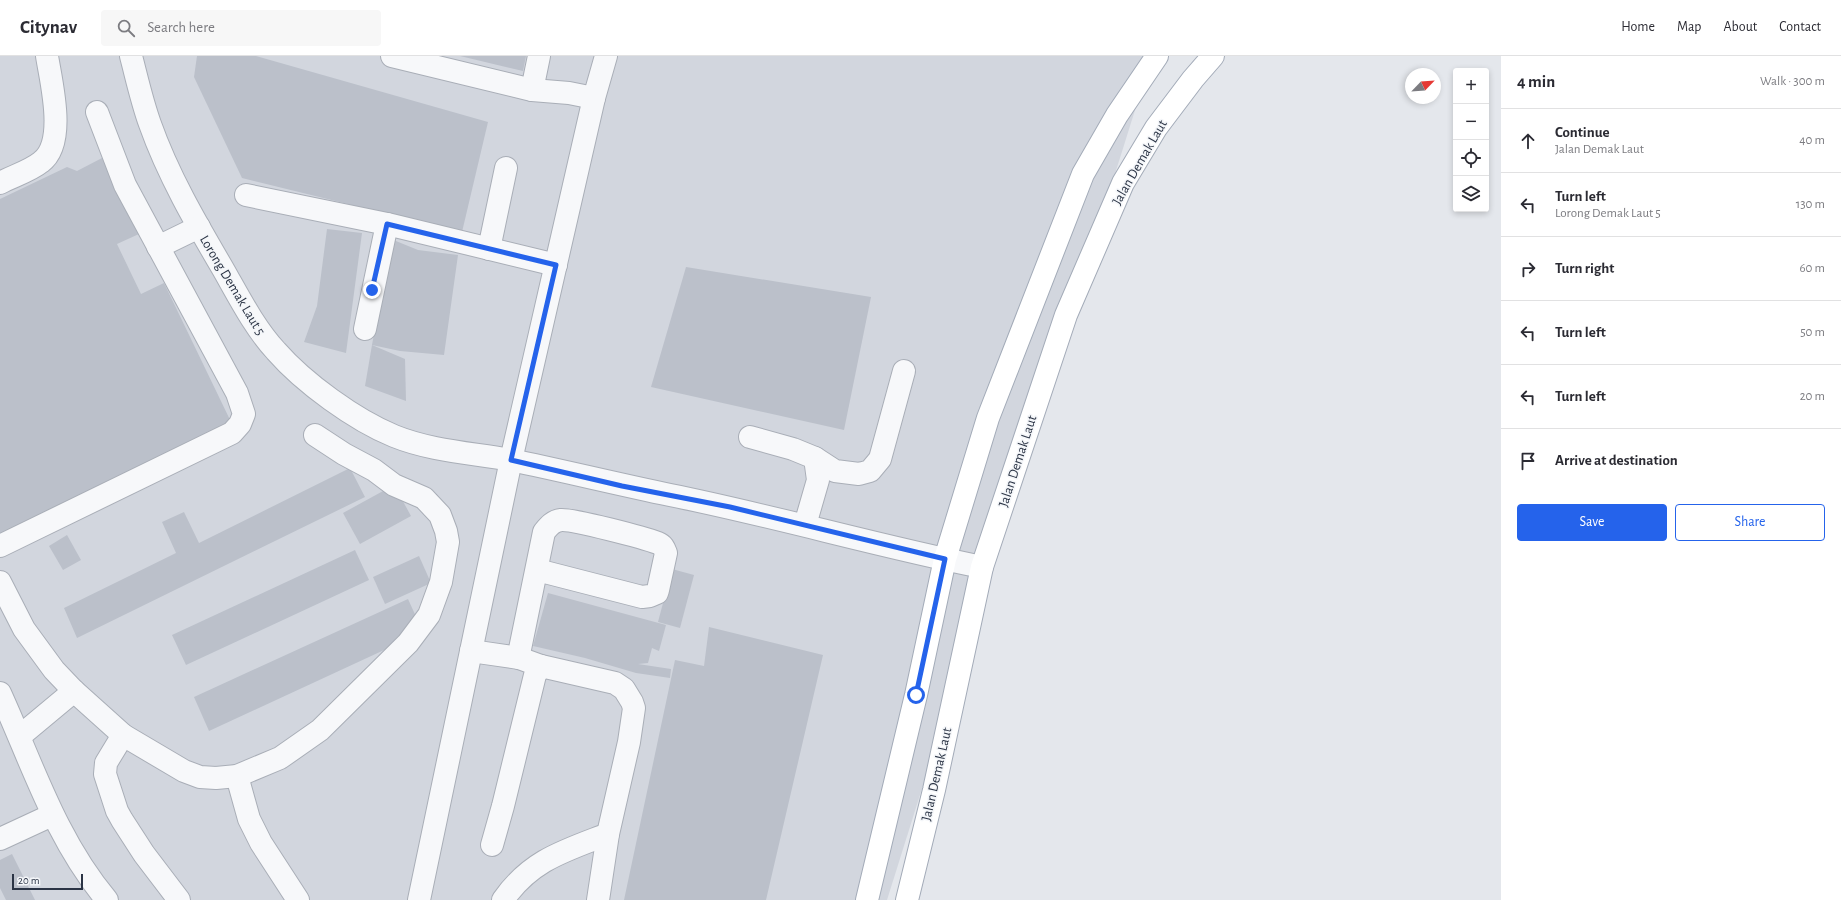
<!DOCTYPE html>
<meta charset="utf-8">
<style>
:root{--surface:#fff;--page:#f7f7f7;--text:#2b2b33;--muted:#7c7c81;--line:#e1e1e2;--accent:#2563eb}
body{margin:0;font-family:"Alegreya Sans",sans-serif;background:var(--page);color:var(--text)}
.controls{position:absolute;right:12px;top:12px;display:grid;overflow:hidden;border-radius:4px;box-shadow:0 2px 6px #0003}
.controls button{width:36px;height:36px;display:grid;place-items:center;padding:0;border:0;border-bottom:1px solid var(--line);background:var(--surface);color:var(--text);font:20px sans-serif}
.compass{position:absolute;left:1405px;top:12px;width:36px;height:36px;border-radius:50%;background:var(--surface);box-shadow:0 2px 6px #0003;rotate:65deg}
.scale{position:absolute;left:12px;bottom:10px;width:71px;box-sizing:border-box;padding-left:4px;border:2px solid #2b3445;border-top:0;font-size:11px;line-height:14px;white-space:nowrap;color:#2b3445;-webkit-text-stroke:3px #f4f6f9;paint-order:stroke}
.stop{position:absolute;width:12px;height:12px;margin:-9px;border:3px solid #2563eb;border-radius:50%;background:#fff}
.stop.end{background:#2563eb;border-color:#fff;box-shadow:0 1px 4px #0008}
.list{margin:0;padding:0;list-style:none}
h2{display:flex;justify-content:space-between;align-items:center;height:52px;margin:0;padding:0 16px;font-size:17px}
h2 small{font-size:13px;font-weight:400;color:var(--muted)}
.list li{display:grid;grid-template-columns:26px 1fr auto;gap:12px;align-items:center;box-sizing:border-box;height:64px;padding:0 16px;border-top:1px solid var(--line)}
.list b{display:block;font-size:15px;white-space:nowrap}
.list p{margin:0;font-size:13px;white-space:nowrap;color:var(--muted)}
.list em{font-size:13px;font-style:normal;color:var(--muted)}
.actions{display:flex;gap:8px;padding:12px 16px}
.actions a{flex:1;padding:9px 0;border:1px solid var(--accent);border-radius:4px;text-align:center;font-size:14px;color:var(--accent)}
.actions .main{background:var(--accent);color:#fff}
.icon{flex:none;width:22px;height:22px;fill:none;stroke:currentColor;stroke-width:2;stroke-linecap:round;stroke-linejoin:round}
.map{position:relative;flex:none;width:1501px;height:844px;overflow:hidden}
header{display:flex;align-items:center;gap:24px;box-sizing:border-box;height:56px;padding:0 20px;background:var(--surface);border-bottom:1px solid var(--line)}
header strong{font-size:19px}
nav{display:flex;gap:22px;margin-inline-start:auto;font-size:14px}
.search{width:280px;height:36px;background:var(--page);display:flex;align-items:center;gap:10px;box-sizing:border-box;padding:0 14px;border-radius:4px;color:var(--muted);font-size:15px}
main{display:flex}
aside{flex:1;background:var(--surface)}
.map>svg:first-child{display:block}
</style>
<header>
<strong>Citynav</strong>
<div class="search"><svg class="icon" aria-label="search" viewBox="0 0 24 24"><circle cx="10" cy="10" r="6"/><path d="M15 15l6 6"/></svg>Search here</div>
<nav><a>Home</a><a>Map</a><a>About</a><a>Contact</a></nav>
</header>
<main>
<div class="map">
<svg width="1501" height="844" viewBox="0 0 1501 844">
<rect width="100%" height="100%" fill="#e4e7ec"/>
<polygon fill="#d2d6de" points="0,0 1152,0 887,844 0,844"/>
<g fill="#bbc0ca">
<polygon points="197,0 256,0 488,66 462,176 242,122 194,21"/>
<polygon points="460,0 526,0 523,15"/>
<polygon points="102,102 139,178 117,188 141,238 164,227 232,368 0,480 0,143 67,111 77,115"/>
<polygon points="327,173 362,177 346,297 304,286 317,250"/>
<polygon points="391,183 418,194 458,199 444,299 400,295 372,289"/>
<polygon points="686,211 871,241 844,374 651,331"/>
<polygon points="372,289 405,303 406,345 365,330"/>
<polygon points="350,412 365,441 77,582 64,552 176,497 162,466 184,456 199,487"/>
<polygon points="394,429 411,460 360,488 343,457"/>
<polygon points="67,479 81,504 63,514 49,490"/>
<polygon points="355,494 369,524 186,609 172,579"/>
<polygon points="419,500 431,527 385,548 373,521"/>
<polygon points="672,513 694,519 680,572 658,566"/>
<polygon points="548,537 666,569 659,595 652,592 648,607 638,608 671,613 670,622 636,617 585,602 533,590"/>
<polygon points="408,543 423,576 209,675 194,641"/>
<polygon points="709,571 823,599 766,844 624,844 675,604 704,610"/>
<polygon points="12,798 35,844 6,844 0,832 0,804"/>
</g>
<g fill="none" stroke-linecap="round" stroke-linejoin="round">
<defs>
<g id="minor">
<path d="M131,0C137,23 142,46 150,68C168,119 196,167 223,213C239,241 254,271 276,295C304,327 355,364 394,380C431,395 472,397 511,404C564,415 617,428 670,439C775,460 877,490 982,511"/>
<polyline points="392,0 532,34 569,37 594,42"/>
<polyline points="532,34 539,0"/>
<path d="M0,127C13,120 30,115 41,106C67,87 51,26 47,0"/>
<polyline points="246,139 387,168 556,209"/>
<polyline points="158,191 199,171"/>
<polyline points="489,193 506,112"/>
<polyline points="365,273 387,168"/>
<polyline points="750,381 793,393 815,402 818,424 805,469"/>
<polyline points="815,402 835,415 859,418 870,415 880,403 904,315"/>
<polyline points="0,490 232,377 240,368 244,358 237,337 125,129 97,56"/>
<polyline points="0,526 24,573 54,614 74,635 123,679 184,715 200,721 216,722 237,720 280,702 320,674 408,587 429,559 441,526 448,486 446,475 440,459 424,442 394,429 374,414 344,398 315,379"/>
<path d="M471,595L519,602L520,593L544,476C549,470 553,465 561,464C573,463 645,482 658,487C663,489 664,492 666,497L658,534L657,537L650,540L642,541L537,514"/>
<polyline points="519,602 541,610 615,627 624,633 632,646 634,652 629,686 608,778 598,844"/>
<path d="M0,637C32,707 56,784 107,844"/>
<polyline points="123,679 106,707 105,718 117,755 122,764 144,798 179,844"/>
<polyline points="20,680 74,635"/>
<polyline points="237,720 249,763 261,787 298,844"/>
<polyline points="0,783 52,759"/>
<polyline points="492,789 503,750 535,619 541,610"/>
<polyline points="419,844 511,404 594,42 606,0"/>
<path d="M503,844C531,804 564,795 608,778"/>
</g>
<g id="major">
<polyline points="867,844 916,639 945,503 988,362 1083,118 1117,59 1157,0"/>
<polyline points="907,844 934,734 982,511 1066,259 1123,127 1156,72 1193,23 1213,0"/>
</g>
</defs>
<use href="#minor" stroke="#a9aeb7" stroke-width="24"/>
<use href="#major" stroke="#a3abb8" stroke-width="24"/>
<use href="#minor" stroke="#f7f8fa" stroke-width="22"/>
<use href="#major" stroke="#fff" stroke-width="22"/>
</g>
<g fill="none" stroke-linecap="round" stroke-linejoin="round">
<polyline stroke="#2563eb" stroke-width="5" points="372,234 387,168 556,209 511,404 622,430 730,451 945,503 916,639"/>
</g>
<g text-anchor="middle" stroke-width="3" stroke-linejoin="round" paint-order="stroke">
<g font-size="14" fill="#2b3445" stroke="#f4f6f9">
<text transform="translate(1139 106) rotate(-60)" y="5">Jalan Demak Laut</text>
<text transform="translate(233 229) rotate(59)" y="5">Lorong Demak Laut 5</text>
<text transform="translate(1017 405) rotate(-72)" y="5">Jalan Demak Laut</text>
<text transform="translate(936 718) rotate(-77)" y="5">Jalan Demak Laut</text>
</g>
</g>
</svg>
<div class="controls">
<button>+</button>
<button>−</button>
<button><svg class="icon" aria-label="locate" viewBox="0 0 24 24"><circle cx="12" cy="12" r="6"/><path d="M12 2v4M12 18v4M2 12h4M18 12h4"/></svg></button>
<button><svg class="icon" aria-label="layers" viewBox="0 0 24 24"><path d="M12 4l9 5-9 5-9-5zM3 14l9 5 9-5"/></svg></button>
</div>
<svg class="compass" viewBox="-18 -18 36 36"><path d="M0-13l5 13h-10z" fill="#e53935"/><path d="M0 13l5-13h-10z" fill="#7c7c81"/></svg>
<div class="scale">20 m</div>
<div class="stop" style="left:916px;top:639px"></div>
<div class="stop end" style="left:372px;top:234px"></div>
</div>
<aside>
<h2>4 min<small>Walk · 300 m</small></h2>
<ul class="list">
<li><svg class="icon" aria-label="ahead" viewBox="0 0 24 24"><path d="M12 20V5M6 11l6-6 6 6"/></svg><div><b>Continue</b><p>Jalan Demak Laut</p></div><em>40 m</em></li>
<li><svg class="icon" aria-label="left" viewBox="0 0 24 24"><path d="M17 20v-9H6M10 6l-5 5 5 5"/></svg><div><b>Turn left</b><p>Lorong Demak Laut 5</p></div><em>130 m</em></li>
<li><svg class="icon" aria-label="right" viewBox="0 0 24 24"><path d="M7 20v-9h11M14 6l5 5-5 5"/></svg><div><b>Turn right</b></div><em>60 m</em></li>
<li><svg class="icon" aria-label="left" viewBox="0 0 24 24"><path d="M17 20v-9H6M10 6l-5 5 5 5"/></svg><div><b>Turn left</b></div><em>50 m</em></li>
<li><svg class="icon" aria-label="left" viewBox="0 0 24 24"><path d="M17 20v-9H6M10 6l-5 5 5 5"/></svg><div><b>Turn left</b></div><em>20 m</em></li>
<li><svg class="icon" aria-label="arrive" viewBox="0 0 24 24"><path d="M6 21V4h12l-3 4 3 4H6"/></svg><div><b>Arrive at destination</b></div></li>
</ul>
<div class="actions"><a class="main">Save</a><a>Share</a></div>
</aside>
</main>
